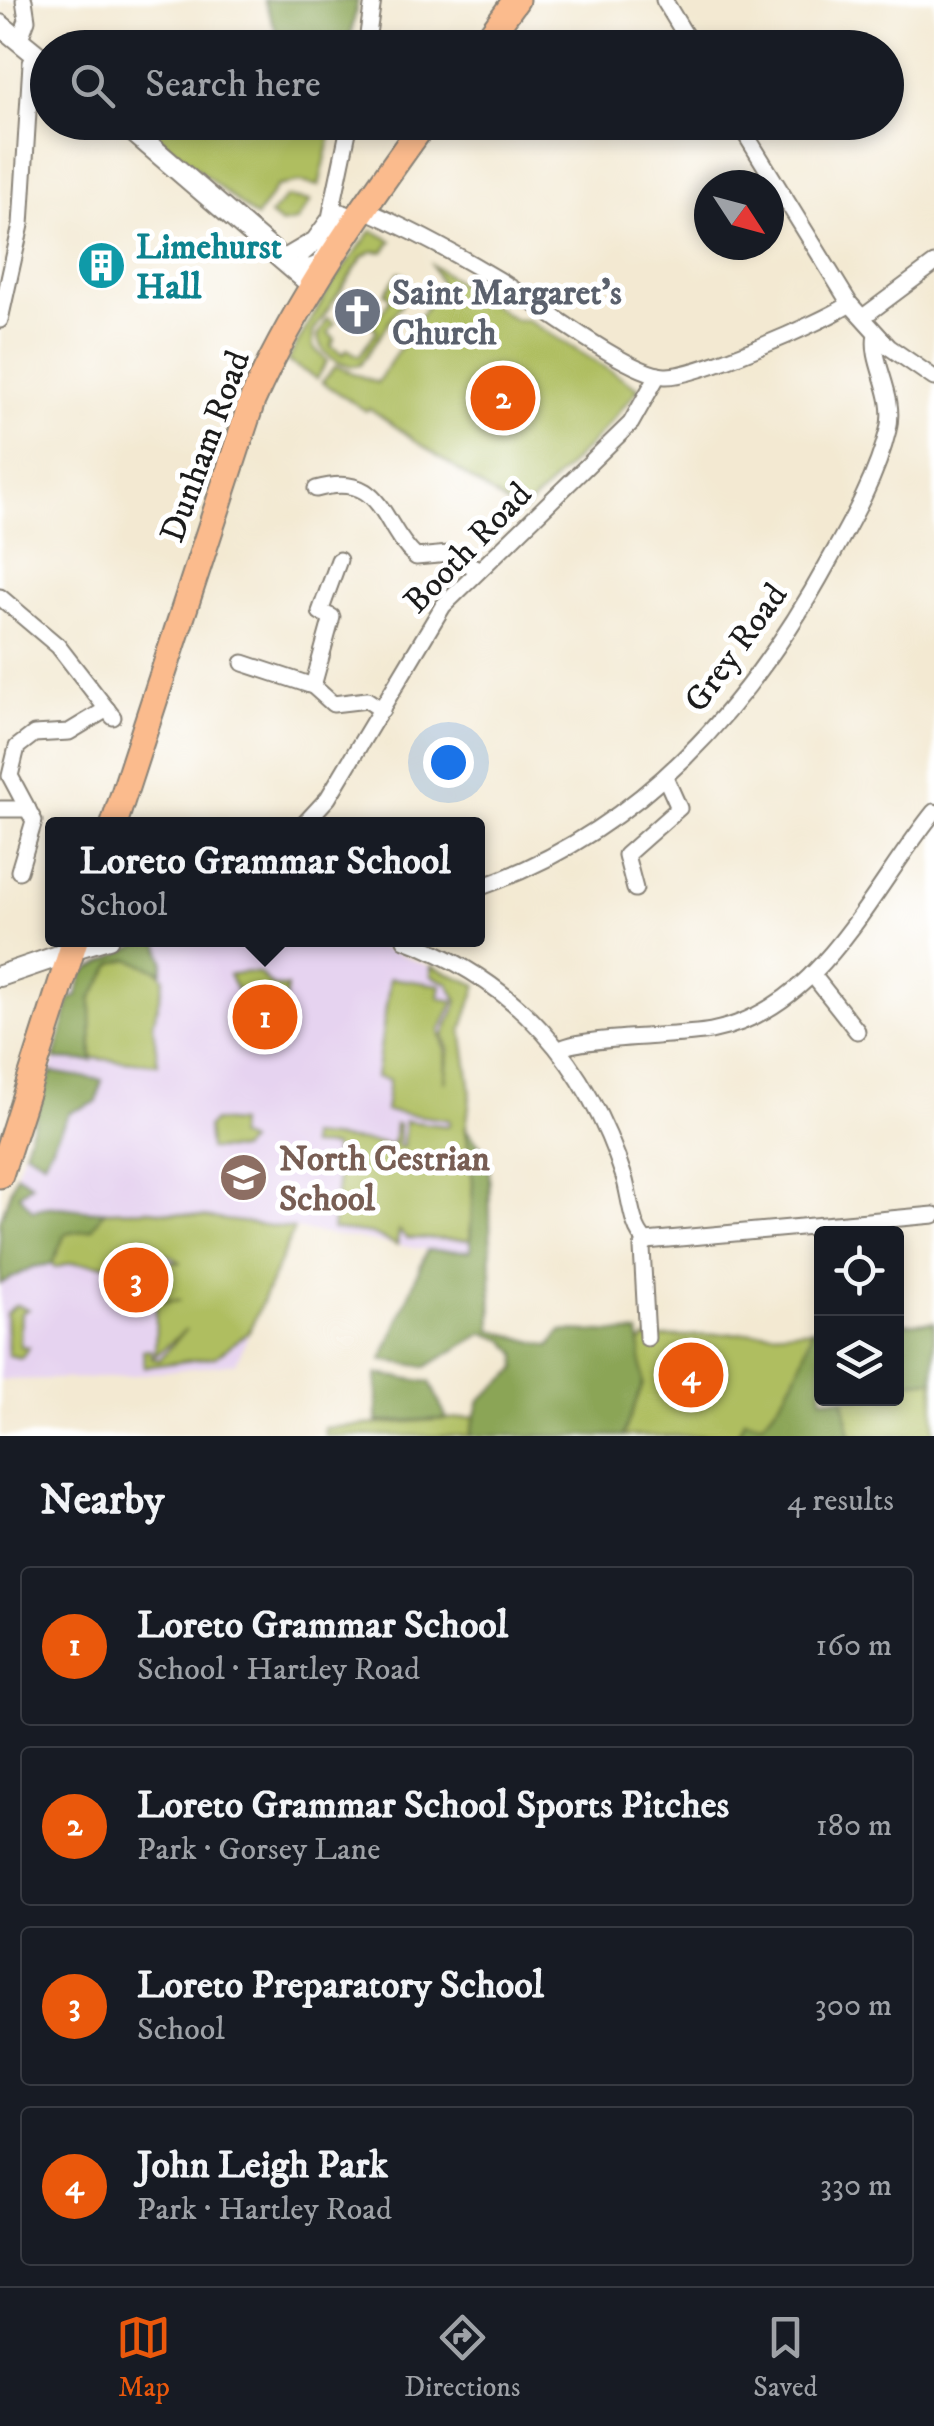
<!DOCTYPE html>
<meta charset="utf-8">
<style>
:root{--surface:#171b24;--page:#20242c;--text:#f1f3f6;--muted:#9ea1a6;--line:#363941;--accent:#ea580c}
body{margin:0;font-family:"IM FELL DW Pica",serif;background:var(--page);color:var(--text)}
.controls{position:absolute;right:30px;bottom:30px;display:grid;overflow:hidden;border-radius:10px;box-shadow:0 5px 15px #0003}
.controls button{width:90px;height:90px;display:grid;place-items:center;padding:0;border:0;border-bottom:2px solid var(--line);background:var(--surface);color:var(--text);font:50px sans-serif}
.compass{position:absolute;left:694px;top:170px;width:90px;height:90px;border-radius:50%;background:var(--surface);box-shadow:0 5px 15px #0003;rotate:126deg}
.you{position:absolute;left:448px;top:762px;width:35px;height:35px;margin:-25px;border:8px solid #fff;border-radius:50%;background:#1a73e8;box-shadow:0 0 0 15px #1a73e833}
.badge{display:grid;place-items:center;width:65px;height:65px;border-radius:50%;background:var(--accent);color:#fff;font-size:32px;font-weight:700}
.pin{position:absolute;translate:-50% -50%;border:5px solid #fff;box-shadow:0 2px 10px #0006}
.popup{position:absolute;left:45px;top:817px;width:440px;height:130px;box-sizing:border-box;display:grid;place-content:center;border-radius:10px;background:var(--surface);filter:drop-shadow(0 2px 8px #0005);font-size:32px;white-space:nowrap;color:var(--muted)}
.popup b{font-size:38px;color:var(--text)}
.popup::after{content:'';position:absolute;left:50%;top:100%;margin-left:-20px;border:20px solid transparent;border-top-color:var(--surface)}
.list{margin:0;padding:0;list-style:none}
h2{display:flex;justify-content:space-between;align-items:center;height:130px;margin:0;padding:0 40px;font-size:42px}
h2 small{font-size:32px;font-weight:400;color:var(--muted)}
.list li{display:grid;grid-template-columns:65px 1fr auto;gap:30px;align-items:center;box-sizing:border-box;height:160px;margin:0 20px 20px;padding:0 20px;border:2px solid var(--line);border-radius:10px}
.list b{display:block;font-size:38px;white-space:nowrap}
.list p{margin:0;font-size:32px;white-space:nowrap;color:var(--muted)}
.list em{font-size:32px;font-style:normal;color:var(--muted)}
.icon{flex:none;width:55px;height:55px;fill:none;stroke:currentColor;stroke-width:2;stroke-linecap:round;stroke-linejoin:round}
.map{position:relative;flex:none;width:934px;height:1436px;overflow:hidden}
.search{position:absolute;background:var(--surface);box-shadow:0 5px 15px #0003;left:30px;right:30px;top:30px;height:110px;display:flex;align-items:center;gap:25px;box-sizing:border-box;padding:0 35px;border-radius:55px;color:var(--muted);font-size:38px}
.sheet{height:850px;background:var(--surface)}
nav{display:flex;justify-content:space-around;align-items:center;box-sizing:border-box;height:140px;border-top:2px solid var(--line);background:var(--surface);font-size:28px;color:var(--muted)}
nav a{display:grid;justify-items:center;gap:5px}
nav .on{color:var(--accent)}
.map>svg:first-child{display:block}
</style>
<div class="map">
<svg width="934" height="1436" viewBox="0 0 934 1436">
<rect width="100%" height="100%" fill="#fff"/>
<filter id="ink" filterUnits="userSpaceOnUse"><feTurbulence type="fractalNoise" baseFrequency=".01" numOctaves="2"/><feDisplacementMap in="SourceGraphic" scale="20" xChannelSelector="R" yChannelSelector="G"/><feConvolveMatrix kernelMatrix="1 2 1 2 8 2 1 2 1" color-interpolation-filters="sRGB"/></filter>
<filter id="wash" filterUnits="userSpaceOnUse"><feTurbulence type="fractalNoise" baseFrequency=".0048" numOctaves="4" result="noise"/><feDisplacementMap in="SourceGraphic" scale="40" xChannelSelector="R" yChannelSelector="G"/><feGaussianBlur stdDeviation="2.25" result="paint"/><feColorMatrix in="noise" values="0 0 0 0 0 0 0 0 0 0 0 0 0 0 0 0 0 1.4 0 .05"/><feComposite in="paint" operator="in"/></filter>
<g filter="url(#wash)">
<rect width="100%" height="100%" fill="#f3e9d2"/>
<polygon fill="#e6d3f0" points="148,940 362,940 477,985 462,1030 471,1091 466,1129 473,1182 470,1251 427,1250 294,1229 236,1363 110,1378 0,1380 0,1221 55,1059 70,998 92,965"/>
<g fill="#afbe61" stroke="#666d3e" stroke-width="2.5">
<polygon points="149,122 334,122 334,123 319,186 300,182 277,186 256,218 146,126"/>
<polygon points="286,197 311,201 297,221 281,224 270,215"/>
<polygon points="372,230 392,241 384,252 372,251 362,258 313,332 313,347 327,361 317,379 287,361 332,284"/>
<polygon points="432,265 515,320 527,320 639,388 603,431 521,514 369,408 366,411 322,382 336,366 377,383 441,284"/>
<path d="M399,272L410,279V291L360,365C343,370 319,354 318,336L328,318L335,323L328,333L335,339L331,346L343,354L347,349L359,356L377,330L372,326L391,298L385,293Z"/>
<polygon points="129,959 157,969 164,978 153,1024 158,1064 90,1058 91,999 113,963"/>
<polygon points="431,966 477,985 462,1030 471,1091 466,1129 473,1182 470,1240 406,1238 399,1230 397,1245 371,1234 332,1229 337,1185 333,1147 309,1146 309,1136 393,1144 395,1124 399,1125 398,1146 403,1147 405,1121 449,1126 449,1120 385,1111 389,1080 376,1077 390,978 441,985 439,998 454,1001 440,1032 446,1051 445,1083 449,1051 444,1035 458,1001 448,983 431,976"/>
<polygon points="244,972 259,973 273,987 287,987 284,1007 275,1007 276,1016 248,1013 229,975"/>
<polygon points="213,1121 238,1123 237,1136 248,1142 240,1150 209,1149 207,1127"/>
<path d="M151,1210L294,1229L249,1332L215,1357L144,1367L143,1350H151L152,1358L159,1360L186,1329L155,1356L156,1302L181,1300L119,1298L120,1273L135,1271L147,1260L182,1263C160,1249 152,1251 131,1266L71,1263L55,1268L51,1264L65,1234L94,1223L104,1211Z"/>
<polygon points="16,1305 28,1309 21,1313 20,1346 29,1347 21,1358 8,1355 6,1313"/>
<polygon points="934,1322 934,1436 536,1436 550,1408 647,1338 821,1329 822,1398 896,1398 897,1324"/>
<polygon points="476,1417 470,1436 325,1436 324,1428"/>
</g>
<g fill="#8ba557" stroke="#54603a" stroke-width="2.5">
<polygon points="264,0 358,0 349,44 288,47 279,38"/>
<polygon points="148,940 158,940 164,961 162,972 129,959 113,963 91,999 92,1061 55,1059 70,998 76,997 84,972"/>
<polygon points="51,1072 102,1080 97,1102 69,1113 44,1161 24,1150"/>
<polygon points="466,1129 489,1156 492,1330 550,1346 561,1331 639,1333 643,1384 623,1436 470,1436 480,1400 517,1369 517,1354 504,1340 484,1333 426,1367 382,1360 427,1250 470,1251 473,1182"/>
<path d="M16,1174L32,1184L19,1194L33,1211C51,1201 80,1212 104,1211L92,1229L65,1234L52,1264L33,1267L0,1284V1221Z"/>
<polygon points="934,1322 934,1380 897,1384 897,1324"/>
<path d="M812,1329H821L822,1398L844,1399L850,1436H737L744,1420L762,1423C789,1394 802,1367 812,1329Z"/>
<polygon points="377,1374 430,1382 447,1419 377,1422"/>
</g>
</g>
<g filter="url(#ink)">
<g fill="none" stroke-linecap="round" stroke-linejoin="round">
<defs>
<polygon id="pedestrian" points="338,209 350,213 317,262 305,267 302,257 327,235"/>
<g id="minor">
<polyline points="664,0 693,48"/>
<polyline points="19,41 27,20 24,0"/>
<polyline points="366,48 373,0"/>
<polyline points="738,122 850,304 889,347 934,378"/>
<path d="M363,209C410,229 456,254 499,280C535,302 628,374 665,376C694,378 823,322 850,304"/>
<polyline points="280,260 314,240 330,218 350,122"/>
<polyline points="863,317 934,264"/>
<polyline points="0,320 21,225 31,63 36,55"/>
<path d="M316,489C384,470 380,525 416,557L449,554L478,569"/>
<polyline points="0,597 58,646 113,717"/>
<polyline points="243,663 313,686 333,704 367,700 382,710"/>
<polyline points="313,686 332,617 320,612 339,560"/>
<polyline points="0,809 28,809"/>
<polyline points="304,824 328,798 443,606 631,423 658,375"/>
<polyline points="19,871 34,821 10,776 17,747 34,734 69,732 107,709"/>
<path d="M478,888C639,832 749,708 829,561C852,520 877,476 888,430C897,394 870,363 876,334"/>
<polyline points="635,889 626,855 679,808 666,779"/>
<path d="M405,940C517,981 588,1065 624,1177C630,1195 631,1229 646,1241L934,1215"/>
<polyline points="70,952 110,940"/>
<polyline points="812,974 857,1031"/>
<path d="M561,1049C577,1037 680,1037 711,1031C822,1009 870,891 934,812"/>
<polyline points="646,1241 642,1248 647,1338"/>
</g>
<g id="tertiary">
<polyline points="0,25 48,64"/>
<polyline points="122,122 312,285"/>
<polyline points="0,976 70,952"/>
</g>
<g id="trunk">
<polyline points="481,48 516,0"/>
<path d="M114,824L252,401C297,300 360,212 425,122"/>
<polyline points="0,1175 75,940"/>
</g>
</defs>
<use href="#pedestrian" stroke="#888277" stroke-width="15"/>
<use href="#minor" stroke="#888277" stroke-width="19"/>
<use href="#tertiary" stroke="#888277" stroke-width="24"/>
<use href="#trunk" stroke="#888277" stroke-width="29"/>
<use href="#pedestrian" stroke="#fff" stroke-width="11"/>
<use href="#minor" stroke="#fff" stroke-width="15"/>
<use href="#tertiary" stroke="#fff" stroke-width="20"/>
<use href="#trunk" stroke="#fbbb8d" stroke-width="25"/>
</g>
</g>
<defs>
<symbol id="building-disc" viewBox="-11 -11 22 22"><circle r="9.5" fill="#0f9aa8" stroke="#fff"/><path d="M-4-6H4V6H1V3H-1V6H-4ZM-2.5-4.3h1.7v1.8h-1.7ZM.8-4.3h1.7v1.8H.8ZM-2.5-1h1.7V.8h-1.7ZM.8-1h1.7V.8H.8Z" fill="#fff"/></symbol>
<symbol id="church-disc" viewBox="-11 -11 22 22"><circle r="9.5" fill="#6b7280" stroke="#fff"/><path d="M-1.2-6h2.4v3.5h3.3v2.4h-3.3V6h-2.4V-.1h-3.3v-2.4h3.3Z" fill="#fff"/></symbol>
<symbol id="school-disc" viewBox="-11 -11 22 22"><circle r="9.5" fill="#8d6e63" stroke="#fff"/><path d="M0-5L7-2L0 1L-7-2ZM-4 1L0 2.5L4 1V4Q0 6-4 4Z" fill="#fff"/></symbol>
</defs>
<g fill-rule="evenodd">
<use href="#building-disc" x="74" y="238" width="55" height="55"/>
<use href="#church-disc" x="330" y="284" width="55" height="55"/>
<use href="#school-disc" x="216" y="1150" width="55" height="55"/>
</g>
<g text-anchor="middle" stroke-width="10" stroke-linejoin="round" paint-order="stroke">
<g font-size="35" font-weight="bold" fill="#0d838f" stroke="#fff" text-anchor="start">
<text x="136" y="258">Limehurst<tspan x="136" dy="40">Hall</tspan></text>
</g>
<g font-size="35" font-weight="bold" fill="#5b616d" stroke="#fff" text-anchor="start">
<text x="392" y="304">Saint Margaret's<tspan x="392" dy="40">Church</tspan></text>
</g>
<g font-size="35" fill="#1c1c1c" stroke="#fff">
<text transform="translate(204 446) rotate(-70)" y="12">Dunham Road</text>
<text transform="translate(467 547) rotate(-46)" y="12">Booth Road</text>
<text transform="translate(735 647) rotate(-54)" y="12">Grey Road</text>
</g>
<g font-size="35" font-weight="bold" fill="#785e54" stroke="#fff" text-anchor="start">
<text x="279" y="1170">North Cestrian<tspan x="279" dy="40">School</tspan></text>
</g>
</g>
</svg>
<div class="controls">
<button><svg class="icon" aria-label="locate" viewBox="0 0 24 24"><circle cx="12" cy="12" r="6"/><path d="M12 2v4M12 18v4M2 12h4M18 12h4"/></svg></button>
<button><svg class="icon" aria-label="layers" viewBox="0 0 24 24"><path d="M12 4l9 5-9 5-9-5zM3 14l9 5 9-5"/></svg></button>
</div>
<svg class="compass" viewBox="-18 -18 36 36"><path d="M0-13l5 13h-10z" fill="#e53935"/><path d="M0 13l5-13h-10z" fill="#9ea1a6"/></svg>
<div class="you"></div>
<div class="pin badge" style="left:265px;top:1017px">1</div>
<div class="popup"><b>Loreto Grammar School</b>School</div>
<div class="pin badge" style="left:503px;top:398px">2</div>
<div class="pin badge" style="left:136px;top:1280px">3</div>
<div class="pin badge" style="left:691px;top:1375px">4</div>
<div class="search"><svg class="icon" aria-label="search" viewBox="0 0 24 24"><circle cx="10" cy="10" r="6"/><path d="M15 15l6 6"/></svg>Search here</div>
</div>
<section class="sheet">
<h2>Nearby<small>4 results</small></h2>
<ul class="list">
<li><span class="badge">1</span><div><b>Loreto Grammar School</b><p>School · Hartley Road</p></div><em>160 m</em></li>
<li><span class="badge">2</span><div><b>Loreto Grammar School Sports Pitches</b><p>Park · Gorsey Lane</p></div><em>180 m</em></li>
<li><span class="badge">3</span><div><b>Loreto Preparatory School</b><p>School</p></div><em>300 m</em></li>
<li><span class="badge">4</span><div><b>John Leigh Park</b><p>Park · Hartley Road</p></div><em>330 m</em></li>
</ul>
</section>
<nav>
<a class="on"><svg class="icon" aria-label="map" viewBox="0 0 24 24"><path d="M3 6l6-2 6 2 6-2v14l-6 2-6-2-6 2zM9 4v14M15 6v14"/></svg>Map</a>
<a><svg class="icon" aria-label="directions" viewBox="0 0 24 24"><path d="M12 3l9 9-9 9-9-9zM9 14v-3h6M13 9l2 2-2 2"/></svg>Directions</a>
<a><svg class="icon" aria-label="saved" viewBox="0 0 24 24"><path d="M7 4h10v16l-5-4-5 4z"/></svg>Saved</a>
</nav>
